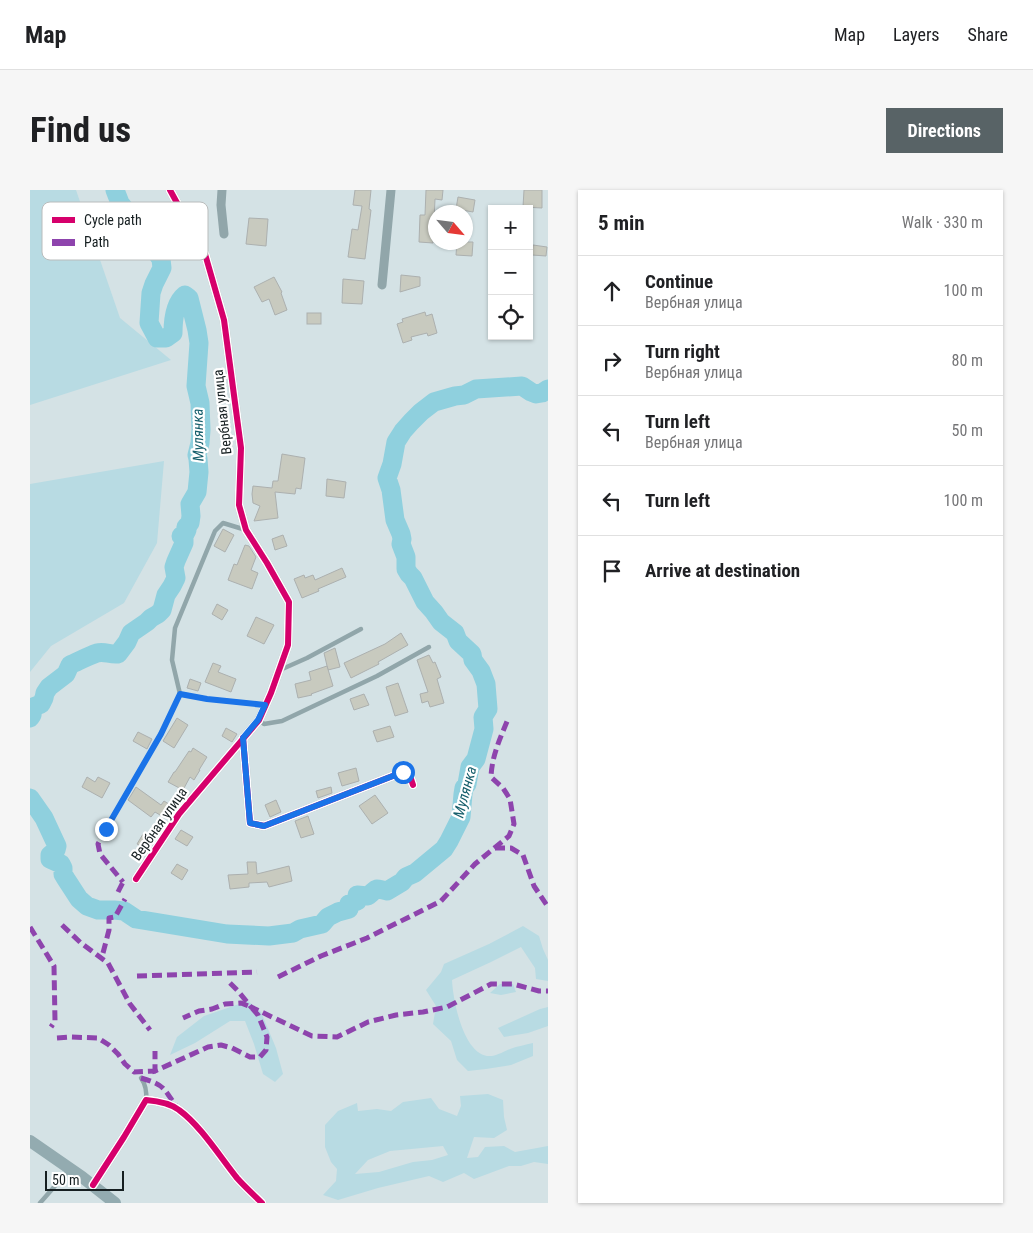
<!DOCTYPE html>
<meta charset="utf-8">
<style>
:root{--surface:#fff;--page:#f6f6f6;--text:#202124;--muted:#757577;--line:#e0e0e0;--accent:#586366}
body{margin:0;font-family:"Roboto Condensed",sans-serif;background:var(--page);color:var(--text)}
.controls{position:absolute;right:15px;top:15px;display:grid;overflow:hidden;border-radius:0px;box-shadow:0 1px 4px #0004}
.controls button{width:45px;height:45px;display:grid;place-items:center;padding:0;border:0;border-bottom:1px solid var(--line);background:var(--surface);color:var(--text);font:25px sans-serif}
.compass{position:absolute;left:398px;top:15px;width:45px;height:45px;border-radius:50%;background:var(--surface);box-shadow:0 1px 4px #0004;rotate:118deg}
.scale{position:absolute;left:15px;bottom:12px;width:79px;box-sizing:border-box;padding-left:5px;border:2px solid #161f21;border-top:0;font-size:14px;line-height:18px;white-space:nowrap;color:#161f21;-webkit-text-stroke:4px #fff;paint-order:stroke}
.stop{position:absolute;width:15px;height:15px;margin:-11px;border:4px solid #1a73e8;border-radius:50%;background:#fff}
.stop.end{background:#1a73e8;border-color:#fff;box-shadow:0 1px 5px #0008}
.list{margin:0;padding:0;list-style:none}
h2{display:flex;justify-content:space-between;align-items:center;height:65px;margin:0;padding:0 20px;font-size:21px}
h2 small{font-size:16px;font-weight:400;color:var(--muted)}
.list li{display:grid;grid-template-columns:32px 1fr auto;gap:15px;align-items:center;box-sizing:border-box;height:70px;padding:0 20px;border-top:1px solid var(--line)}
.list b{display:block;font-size:19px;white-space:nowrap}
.list p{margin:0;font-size:16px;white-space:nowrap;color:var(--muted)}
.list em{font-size:16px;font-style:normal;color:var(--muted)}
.icon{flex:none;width:28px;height:28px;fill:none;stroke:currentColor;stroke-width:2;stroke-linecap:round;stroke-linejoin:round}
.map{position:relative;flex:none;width:518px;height:1013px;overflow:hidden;border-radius:0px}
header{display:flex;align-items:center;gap:30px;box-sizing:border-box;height:70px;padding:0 25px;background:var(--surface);border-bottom:1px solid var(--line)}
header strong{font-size:24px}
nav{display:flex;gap:28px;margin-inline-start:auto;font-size:18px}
.intro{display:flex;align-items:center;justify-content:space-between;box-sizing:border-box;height:120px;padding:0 30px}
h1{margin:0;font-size:35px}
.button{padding:12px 22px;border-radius:0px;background:var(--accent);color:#fff;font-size:18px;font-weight:700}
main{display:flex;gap:30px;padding:0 30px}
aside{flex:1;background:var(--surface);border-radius:0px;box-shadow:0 1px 4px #0004}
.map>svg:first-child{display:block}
</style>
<header>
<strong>Map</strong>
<nav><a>Map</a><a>Layers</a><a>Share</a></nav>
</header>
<div class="intro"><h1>Find us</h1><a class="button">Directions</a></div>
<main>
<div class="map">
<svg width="518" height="1013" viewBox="0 0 518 1013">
<rect width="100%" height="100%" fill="#d4e2e5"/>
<g fill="#b8dbe3" fill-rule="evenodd">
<polygon points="0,0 46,0 90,128 141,170 0,215"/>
<polygon points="134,271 127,353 94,413 21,456 0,482 0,294"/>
<path d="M493,736L509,746L513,759L518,770V791L506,789L505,778L491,757L461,772L422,790C423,811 434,869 462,866C468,865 475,861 480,859C488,856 495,855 503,853V866L481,875L456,879L438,881L427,870L421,851L403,834L406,816L396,800L411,782L414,774L459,754Z"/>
<polygon points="470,794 483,794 486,802 471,805 460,803"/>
<polygon points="218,811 231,822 246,858 253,884 245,892 233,884 224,854 215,831 200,831 165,853 140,865 147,847 174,826"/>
<polygon points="518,817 518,836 498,843 474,847 468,838 510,819"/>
<path d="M458,904L473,910L474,927L477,940L464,948L444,947L437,968L448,967L455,957L474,956L485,962L518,956V974L504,972L491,976H479L444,989L434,983L413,992L399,986L348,998L308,1010L293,1005L306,991L307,979L301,972L295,957V935L308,921L327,913L328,921L347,919L361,921L373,912L401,908L409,919L427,926L431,916L430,906ZM413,956L418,965L402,970L383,972L349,982L325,984L338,970L360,961Z"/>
</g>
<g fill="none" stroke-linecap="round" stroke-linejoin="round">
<g stroke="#8fd0de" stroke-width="19">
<path d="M0,528L2,525L3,517L11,514L14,508L15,503L19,497L36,484L40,475C49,471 58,466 67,463C75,461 80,465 88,464L97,452L101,443L117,432L121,428L128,424L132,420L136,405L142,396L146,388L144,377L146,371L154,353V349L151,346L155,344L157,340L156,337L160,333L161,326L160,314L167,302L169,282L168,269L167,265L170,253L171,240L170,213L166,196L169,153L167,140L159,108L155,105C145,113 143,131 143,143L136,148H127L119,133L121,103L124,94L132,78L131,69L110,39L90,13L85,0"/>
<path d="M0,608L14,628L27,656L26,660L20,665V669L31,674L33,678V684L36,689L49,709L57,716L68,720H84L94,721L106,729L197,744L239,746L263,743L270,739L292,734L298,727L308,722L319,719V714L327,711V705L338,706C349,697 343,698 357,701L372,692L376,687L385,683L414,659L419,651L431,627L433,604L434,598L437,594L440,577L446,569L454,539L453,527L458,519L456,494L451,481L443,470L442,464L428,451L425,443L411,432L404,422L395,412L383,388L379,384L376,379V367L371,354L372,349L371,344L365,330L361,300L357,288L362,274L366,252L373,241L381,232L391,222L404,212L425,206L434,205L446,199L492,196L501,202L506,204L512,203L518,199"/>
</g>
</g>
<g fill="#c8cabf" stroke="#acb0af">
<polygon points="325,0 341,0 339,19 341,20 335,69 318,67 322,39 328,40 332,16 323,15"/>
<polygon points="396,0 413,0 412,10 405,9 403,53 389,52 390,25 395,25"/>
<polygon points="494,0 512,0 512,18 493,17"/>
<polygon points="428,7 445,10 443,22 426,19"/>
<polygon points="219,28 238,29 236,56 216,54"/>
<polygon points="427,52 443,52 442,66 426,65"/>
<polygon points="503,55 517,57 516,66 502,65"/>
<polygon points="371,85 390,87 390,96 370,102"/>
<polygon points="244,87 252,102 251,103 257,120 245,125 239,109 232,112 224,97"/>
<polygon points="313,89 334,91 332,114 312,113"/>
<polygon points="395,122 396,126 402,124 407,143 398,146 397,143 381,147 382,150 373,153 367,134 373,132 372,129"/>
<rect x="277" y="123" width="14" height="11"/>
<polygon points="252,264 275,268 271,299 266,298 265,304 245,302 248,328 224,331 230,316 223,313 222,304 223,296 242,298 243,291 248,291"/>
<polygon points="297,289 316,292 314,308 296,306"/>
<polygon points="193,339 204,345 195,362 184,356"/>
<polygon points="253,345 257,356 245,360 242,349"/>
<polygon points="215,355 219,356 226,367 221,380 228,383 222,399 198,390 204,374 207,375"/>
<polygon points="312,378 316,387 288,399 289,401 272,408 264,389 274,385 275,388 283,385 285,390"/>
<polygon points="187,414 198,420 192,430 182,424"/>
<polygon points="226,427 244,435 234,454 217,446"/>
<polygon points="371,443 378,455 348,472 349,474 321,488 314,473 355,454"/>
<polygon points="305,458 310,477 298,480 294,463"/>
<polygon points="399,465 403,473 405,472 411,487 407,489 414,513 400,517 398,511 392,513 390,504 398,502 387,470"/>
<polygon points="183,473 191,476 188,482 206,489 201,502 175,492"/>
<polygon points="297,476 303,496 281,504 282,505 268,508 265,494 281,490 279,482"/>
<polygon points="160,489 171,493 168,501 157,498"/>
<polygon points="368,493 378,522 365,526 356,497"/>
<polygon points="334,504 339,515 324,520 320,509"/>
<polygon points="147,528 158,535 144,558 133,551"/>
<polygon points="360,536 364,547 347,552 343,541"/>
<polygon points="196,538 207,544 202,552 192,546"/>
<polygon points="108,542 122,549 117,559 103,551"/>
<polygon points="163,558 177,567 169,580 170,580 164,590 160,587 153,600 138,592 144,582 145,582 159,561 161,562"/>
<polygon points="326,578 329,591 312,596 308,583"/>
<polygon points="57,587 65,592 68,587 80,593 72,608 52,597"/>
<polygon points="106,597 131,615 134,611 142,616 135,628 125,622 121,627 98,610"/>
<polygon points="301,597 302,603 288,608 286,601"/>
<polygon points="345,605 358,623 342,634 329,616"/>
<polygon points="246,610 251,622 240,627 235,615"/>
<polygon points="278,626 284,644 271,648 265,631"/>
<polygon points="151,640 163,647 157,656 145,649"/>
<polygon points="113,644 124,649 118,660 107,654"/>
<polygon points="217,672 226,672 227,684 259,676 262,691 239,697 237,692 219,693 219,697 200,699 198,685 218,684"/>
<polygon points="147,674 158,680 152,690 141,683"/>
</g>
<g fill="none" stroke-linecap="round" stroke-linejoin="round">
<g stroke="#91a6aa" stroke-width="4.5">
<polyline points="250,480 277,468 331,439"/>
<polyline points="150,504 177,509 235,515"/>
<polyline points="229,530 234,534 252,531 347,486 399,457"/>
<polyline points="76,639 131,544 150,504 142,470 145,438 185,341 193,333 216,340"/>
<path d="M111,888C116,895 117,901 116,910"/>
<polyline points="10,1013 39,980"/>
</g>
<g stroke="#91a6aa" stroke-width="9">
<polyline points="192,0 191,15 194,44"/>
<polyline points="352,95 361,0"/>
<polyline points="213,548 220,633 234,636 373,582 376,582 379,583 383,595"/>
<polyline points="106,689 149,624 229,530 241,503 258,455 259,412 237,373 216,340 209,315 211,258 194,130 175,64 140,0"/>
<path d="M63,995L94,947L116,910C128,911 140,913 149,920C171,936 190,967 207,988C215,997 224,1005 232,1013"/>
</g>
<polyline stroke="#93abb0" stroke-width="12" points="0,951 52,987 85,1013"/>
<g stroke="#8e44ad" stroke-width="5" stroke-dasharray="10 5" stroke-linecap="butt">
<polyline points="76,639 68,654 70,664 93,692"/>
<polyline points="465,658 481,658 493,665 504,696 518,717"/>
<polyline points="88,702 93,692"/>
<polyline points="32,735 51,753 78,773 100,814 120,840"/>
<polyline points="0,737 24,776 25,831 21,837"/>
<polyline points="73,763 79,740 79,728 85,727 95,709"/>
<polyline points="107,786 227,782"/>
<path d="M248,787L291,766L337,748L411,711L445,674L479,646L484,634L480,609L473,598L461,587C462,565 470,549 478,529"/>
<polyline points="200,793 208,801 221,817 282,846 307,847 338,832 366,825 393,822 417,817 461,794 483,794 509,801 518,801"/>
<polyline points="27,848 41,847 68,848 79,855 88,864 95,874 104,882 125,881 178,857 191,855 202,858 220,867 230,867 236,860 237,847 228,825 221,817 211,813 195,814 182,819 169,821 153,828"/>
<polyline points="122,882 125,881 125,861"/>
<path d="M111,888C134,895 132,896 146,916"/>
</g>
<defs>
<g id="cycleway">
<polyline points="213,548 220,633 234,636 373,582 376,582 379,583 383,595"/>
<polyline points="106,689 149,624 229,530 241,503 258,455 259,412 237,373 216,340 209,315 211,258 194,130 175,64 140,0"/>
<path d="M63,995L94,947L116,910C128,911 140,913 149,920C171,936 190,967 207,988C215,997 224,1005 232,1013"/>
</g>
</defs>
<use href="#cycleway" stroke="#fff" stroke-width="9"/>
<use href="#cycleway" stroke="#d6006c" stroke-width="6"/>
</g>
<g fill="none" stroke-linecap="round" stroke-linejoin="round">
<polyline stroke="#1a73e8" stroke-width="6" points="76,639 131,544 150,504 177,509 235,515 228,530 213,548 220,633 234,636 373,582"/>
</g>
<g text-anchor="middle" stroke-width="4.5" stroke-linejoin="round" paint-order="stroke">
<g font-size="14" fill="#161f21" stroke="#fff">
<text transform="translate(192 222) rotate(-96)" y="5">Вербная улица</text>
<text transform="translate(129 634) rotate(-55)" y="5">Вербная улица</text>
</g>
<g font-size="15" font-style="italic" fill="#175f6c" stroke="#fff">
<text transform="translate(168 245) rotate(-91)" y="5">Мулянка</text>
<text transform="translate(435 602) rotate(-75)" y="5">Мулянка</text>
</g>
</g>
<rect x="12" y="12" width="166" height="58" rx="8" fill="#fff" stroke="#b9bcbc" stroke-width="1"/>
<rect x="22" y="27" width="23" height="6" fill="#d6006c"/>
<rect x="22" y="49" width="23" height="7" fill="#8e44ad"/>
<g font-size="14" fill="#161f21">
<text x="54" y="35">Cycle path</text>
<text x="54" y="57">Path</text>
</g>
</svg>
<div class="controls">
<button>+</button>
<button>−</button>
<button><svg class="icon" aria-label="locate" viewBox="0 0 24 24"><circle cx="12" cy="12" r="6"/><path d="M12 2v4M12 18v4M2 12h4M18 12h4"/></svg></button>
</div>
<svg class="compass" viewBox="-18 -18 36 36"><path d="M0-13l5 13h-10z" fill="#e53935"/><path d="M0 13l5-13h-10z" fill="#757577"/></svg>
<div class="scale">50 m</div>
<div class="stop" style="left:373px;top:582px"></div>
<div class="stop end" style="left:76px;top:639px"></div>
</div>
<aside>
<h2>5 min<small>Walk · 330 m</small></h2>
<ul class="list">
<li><svg class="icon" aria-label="ahead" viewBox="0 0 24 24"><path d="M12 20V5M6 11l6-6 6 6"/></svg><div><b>Continue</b><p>Вербная улица</p></div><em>100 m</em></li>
<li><svg class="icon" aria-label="right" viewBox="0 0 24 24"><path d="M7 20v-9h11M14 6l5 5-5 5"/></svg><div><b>Turn right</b><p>Вербная улица</p></div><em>80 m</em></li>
<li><svg class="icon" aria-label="left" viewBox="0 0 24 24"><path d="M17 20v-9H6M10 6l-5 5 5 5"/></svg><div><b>Turn left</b><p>Вербная улица</p></div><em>50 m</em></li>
<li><svg class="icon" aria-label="left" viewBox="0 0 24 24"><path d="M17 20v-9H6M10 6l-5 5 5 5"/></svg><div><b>Turn left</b></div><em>100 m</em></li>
<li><svg class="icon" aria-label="arrive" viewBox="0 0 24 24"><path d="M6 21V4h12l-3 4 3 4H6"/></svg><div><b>Arrive at destination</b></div></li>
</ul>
</aside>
</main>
